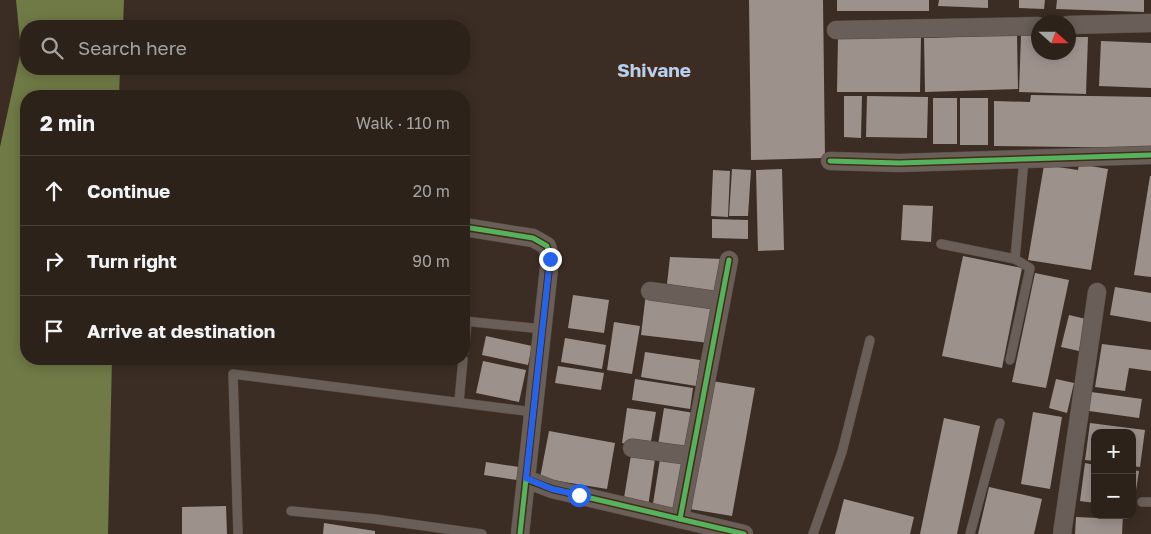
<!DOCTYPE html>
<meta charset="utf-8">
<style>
:root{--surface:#2c221a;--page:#382f27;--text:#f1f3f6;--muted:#a6a4a2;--line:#483f39}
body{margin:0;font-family:"Golos Text",sans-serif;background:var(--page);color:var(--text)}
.controls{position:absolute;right:15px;bottom:15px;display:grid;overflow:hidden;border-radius:10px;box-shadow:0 2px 12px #0003}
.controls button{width:45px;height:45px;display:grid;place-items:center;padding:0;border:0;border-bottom:1px solid var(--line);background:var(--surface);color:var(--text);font:25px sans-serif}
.compass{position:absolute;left:1031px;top:15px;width:45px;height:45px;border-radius:50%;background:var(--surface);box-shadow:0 2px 12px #0003;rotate:111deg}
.stop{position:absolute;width:15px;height:15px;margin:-11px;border:4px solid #2563eb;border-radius:50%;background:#fff}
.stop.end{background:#2563eb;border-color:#fff;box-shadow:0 1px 5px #0008}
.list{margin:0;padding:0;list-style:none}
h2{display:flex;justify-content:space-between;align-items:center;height:65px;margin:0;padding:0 20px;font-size:21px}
h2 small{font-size:16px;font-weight:400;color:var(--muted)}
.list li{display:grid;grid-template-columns:32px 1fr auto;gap:15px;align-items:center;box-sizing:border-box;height:70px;padding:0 20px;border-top:1px solid var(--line)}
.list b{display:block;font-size:19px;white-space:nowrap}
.list em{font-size:16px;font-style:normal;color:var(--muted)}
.icon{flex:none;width:28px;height:28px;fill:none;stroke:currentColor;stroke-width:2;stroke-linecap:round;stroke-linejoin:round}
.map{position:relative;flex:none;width:1151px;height:534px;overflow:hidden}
.search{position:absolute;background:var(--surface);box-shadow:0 2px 12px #0003;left:20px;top:20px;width:450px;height:55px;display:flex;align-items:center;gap:12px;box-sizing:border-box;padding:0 18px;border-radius:20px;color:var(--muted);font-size:19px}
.panel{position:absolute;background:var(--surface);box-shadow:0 2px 12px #0003;left:20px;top:90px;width:450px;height:275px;border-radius:20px}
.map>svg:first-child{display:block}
</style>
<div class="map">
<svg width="1151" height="534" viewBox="0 0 1151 534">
<rect width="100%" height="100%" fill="#3b2d23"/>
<polygon fill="#6f7a46" points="16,0 124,0 123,26 26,26 26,69 120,69 119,96 26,96 26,359 112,359 108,534 0,534 0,147 21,51"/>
<g fill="#9d918c">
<polygon points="749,0 823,0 825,158 751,160"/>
<rect x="837" y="0" width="92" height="11"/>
<polygon points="939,0 988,0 988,8 938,6"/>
<polygon points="1019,0 1045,0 1044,9 1019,8"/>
<polygon points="1057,0 1144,0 1144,12 1056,9"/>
<polygon points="1017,35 1018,89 925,92 924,38"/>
<polygon points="1021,35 1038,36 1038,52 1068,52 1068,37 1088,37 1086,94 1019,92"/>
<polygon points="838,37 921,37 920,92 837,92"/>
<polygon points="1101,41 1151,43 1151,88 1099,86"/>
<polygon points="1031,95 1151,97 1151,148 994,146 994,101 1030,102"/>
<polygon points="844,96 862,96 861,138 844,137"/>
<polygon points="867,96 928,97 927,138 866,137"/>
<rect x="933" y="98" width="24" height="46"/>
<rect x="960" y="98" width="28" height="47"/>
<polygon points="1079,164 1108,169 1091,270 1028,260 1044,165 1078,170"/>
<polygon points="732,169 751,170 748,216 729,216"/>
<polygon points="782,169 784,250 758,251 756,170"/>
<polygon points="713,170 730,171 728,217 711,216"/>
<polygon points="1150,176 1151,176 1151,277 1134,275"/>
<polygon points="903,205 933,206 931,242 901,240"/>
<polygon points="712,219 748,220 748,239 712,238"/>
<polygon points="963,256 1022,268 1002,368 942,356"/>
<polygon points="670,257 722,259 717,292 667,284"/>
<polygon points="1035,273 1069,280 1046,388 1012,382"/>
<polygon points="1115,287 1151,293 1151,322 1110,315"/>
<polygon points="646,293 714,302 709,343 641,335"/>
<polygon points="573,295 609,300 604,333 568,328"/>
<polygon points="1069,315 1086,319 1079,351 1061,347"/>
<polygon points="614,322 640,326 632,374 607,370"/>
<polygon points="486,336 532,346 528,365 482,355"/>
<polygon points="565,338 606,345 602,369 561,362"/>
<polygon points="1102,344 1151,350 1151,371 1129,368 1125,391 1095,387"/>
<polygon points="645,352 700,360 696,386 641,377"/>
<polygon points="483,361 526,370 519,402 476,393"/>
<polygon points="558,366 604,373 601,390 555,383"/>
<polygon points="635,379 693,388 690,409 632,400"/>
<polygon points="1056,379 1074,383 1067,413 1049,408"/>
<polygon points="712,381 755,388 732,516 690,509"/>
<polygon points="1091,392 1142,399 1139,418 1089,411"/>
<polygon points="627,408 656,412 650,447 622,443"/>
<polygon points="664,408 694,413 688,450 658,445"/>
<polygon points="1033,412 1062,417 1050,489 1021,484"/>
<polygon points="944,418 980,426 957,534 920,534"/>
<polygon points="1090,423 1145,430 1140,467 1132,466 1132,433 1095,433 1095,461 1085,460"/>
<polygon points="549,431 615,443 607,489 540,478"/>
<polygon points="631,455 655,459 648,507 623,504"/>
<polygon points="660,459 687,463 679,514 652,510"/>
<polygon points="486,462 519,467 517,480 484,475"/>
<polygon points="1085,463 1095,465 1095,503 1080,501"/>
<polygon points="1132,470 1139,471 1133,509 1132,509"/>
<polygon points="989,487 1042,499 1034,534 978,534"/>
<polygon points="844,499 914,517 910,534 835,534"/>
<polygon points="226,506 227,534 182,534 182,507"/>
<polygon points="1098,515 1123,515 1122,534 1075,534 1076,517 1098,518"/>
<polygon points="324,523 375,531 375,534 323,534"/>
</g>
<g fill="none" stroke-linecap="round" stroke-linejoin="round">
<defs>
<g id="service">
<polyline points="941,244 1015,259"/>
<polyline points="464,321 543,329"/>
<polyline points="464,352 467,322"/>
<polyline points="1010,360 1030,268 1015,259 1024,159"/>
<polyline points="459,402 463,359"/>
<polyline points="1142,502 1151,502"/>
<polyline points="291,511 375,519 482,534"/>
<polyline points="238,534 233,374 533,412"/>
<polyline points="813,534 842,452 870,340"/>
<polyline points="970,534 1000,423"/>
</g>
<g id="minor">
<polyline points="1068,25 1151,23"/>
<polyline points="836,30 1038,26"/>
<polyline points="830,161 899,163 1151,155"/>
<polyline points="464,227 533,238 547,246 550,259 526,479"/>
<polyline points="650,291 721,301"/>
<polyline points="632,448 692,456"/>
<polyline points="680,519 729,260"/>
<polyline points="520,534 526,479 552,489 744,534"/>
<polyline points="1062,534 1097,292"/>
</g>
</defs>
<use href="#service" stroke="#574b43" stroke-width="10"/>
<use href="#minor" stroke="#574b43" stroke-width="19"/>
<use href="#service" stroke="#695f58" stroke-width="9"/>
<use href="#minor" stroke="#695f58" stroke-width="18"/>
<defs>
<g id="cycleway">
<polyline points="830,161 899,163 1151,155"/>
<polyline points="464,227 533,238 547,246 550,259 526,479"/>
<polyline points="680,519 729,260"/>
<polyline points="520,534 526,479 552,489 744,534"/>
</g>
</defs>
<use href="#cycleway" stroke="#452b19" stroke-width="8"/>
<use href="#cycleway" stroke="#56b35d" stroke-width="5"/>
</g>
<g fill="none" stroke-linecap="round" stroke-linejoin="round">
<polyline stroke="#2563eb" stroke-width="6" points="550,259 526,478 552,489 579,495"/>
</g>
<g text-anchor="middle" stroke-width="5" stroke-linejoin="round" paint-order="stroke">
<g font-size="19" font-weight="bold" fill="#b3d1f5" stroke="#452b19">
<text x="654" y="77">Shivane</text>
</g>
</g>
</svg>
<div class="controls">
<button>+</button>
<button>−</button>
</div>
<svg class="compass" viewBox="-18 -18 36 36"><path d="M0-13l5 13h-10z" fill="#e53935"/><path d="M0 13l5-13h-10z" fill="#a6a4a2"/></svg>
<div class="stop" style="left:579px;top:495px"></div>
<div class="stop end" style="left:550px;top:259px"></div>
<div class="search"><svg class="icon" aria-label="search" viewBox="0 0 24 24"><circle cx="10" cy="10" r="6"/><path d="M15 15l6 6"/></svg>Search here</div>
<section class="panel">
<h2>2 min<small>Walk · 110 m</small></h2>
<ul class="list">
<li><svg class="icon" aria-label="ahead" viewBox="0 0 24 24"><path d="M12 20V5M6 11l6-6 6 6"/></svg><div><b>Continue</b></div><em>20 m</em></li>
<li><svg class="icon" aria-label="right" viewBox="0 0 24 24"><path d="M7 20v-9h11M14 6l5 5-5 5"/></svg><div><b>Turn right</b></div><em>90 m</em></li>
<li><svg class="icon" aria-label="arrive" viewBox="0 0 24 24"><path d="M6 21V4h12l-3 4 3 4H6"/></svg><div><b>Arrive at destination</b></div></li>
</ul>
</section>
</div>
